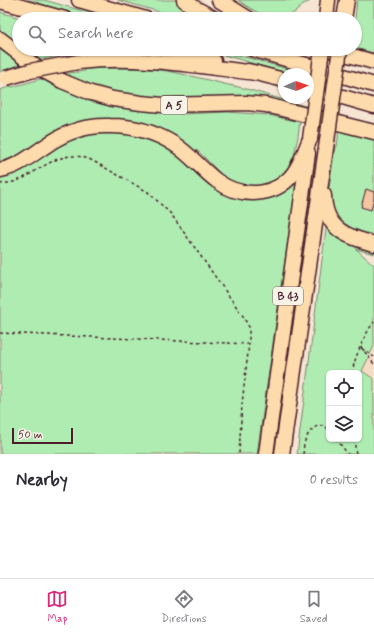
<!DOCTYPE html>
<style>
:root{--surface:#fff;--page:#f2f2f3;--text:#2b2b33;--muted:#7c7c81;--line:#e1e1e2;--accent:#db2777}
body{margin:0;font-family:Mynerve,sans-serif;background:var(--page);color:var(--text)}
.controls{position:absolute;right:12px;bottom:12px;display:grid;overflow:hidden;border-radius:6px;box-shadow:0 1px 3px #0004}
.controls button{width:36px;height:36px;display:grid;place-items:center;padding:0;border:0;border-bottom:1px solid var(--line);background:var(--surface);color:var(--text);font:20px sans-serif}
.compass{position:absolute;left:278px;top:68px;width:36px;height:36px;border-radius:50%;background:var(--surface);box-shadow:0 1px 3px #0004;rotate:88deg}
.scale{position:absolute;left:12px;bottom:10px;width:61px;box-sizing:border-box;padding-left:4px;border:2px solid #4a1f2b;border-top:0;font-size:11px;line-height:14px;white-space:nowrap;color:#4a1f2b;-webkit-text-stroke:3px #f7f3e8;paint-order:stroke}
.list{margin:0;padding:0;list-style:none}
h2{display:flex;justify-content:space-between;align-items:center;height:52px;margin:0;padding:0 16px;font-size:17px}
h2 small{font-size:13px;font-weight:400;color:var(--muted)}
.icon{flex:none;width:22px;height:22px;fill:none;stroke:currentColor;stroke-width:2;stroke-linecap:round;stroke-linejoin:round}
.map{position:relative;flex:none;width:374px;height:454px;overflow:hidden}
.search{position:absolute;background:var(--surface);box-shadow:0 1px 3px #0004;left:12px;right:12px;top:12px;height:44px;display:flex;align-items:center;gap:10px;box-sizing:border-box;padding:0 14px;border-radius:22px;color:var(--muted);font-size:15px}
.sheet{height:124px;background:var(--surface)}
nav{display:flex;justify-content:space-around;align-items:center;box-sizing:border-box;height:56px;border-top:1px solid var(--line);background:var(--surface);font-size:11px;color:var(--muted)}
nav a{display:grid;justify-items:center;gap:2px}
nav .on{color:var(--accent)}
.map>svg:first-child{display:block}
</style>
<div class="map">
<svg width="374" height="454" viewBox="0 0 374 454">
<rect width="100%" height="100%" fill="#f6e5d3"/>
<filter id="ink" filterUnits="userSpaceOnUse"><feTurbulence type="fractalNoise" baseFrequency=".025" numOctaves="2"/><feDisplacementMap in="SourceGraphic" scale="8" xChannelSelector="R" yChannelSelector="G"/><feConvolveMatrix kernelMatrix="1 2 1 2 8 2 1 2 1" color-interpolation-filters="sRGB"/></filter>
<g filter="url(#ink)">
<polygon fill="#f5dbc4" points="374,346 374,379 362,371"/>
<g fill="#afecb2" stroke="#7c866e" fill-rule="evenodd">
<polygon points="27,0 44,0 111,19 95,19"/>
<polygon points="118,0 177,0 204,19 184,19"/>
<path d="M238,0H311L309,2L303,4C297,13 285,19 274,19C267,19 244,5 238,0Z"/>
<polygon points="357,0 374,0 374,53 355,48 355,19"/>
<polygon points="0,12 24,19 19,19 19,45 0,31"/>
<polygon points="0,45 23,63 0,72"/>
<polygon points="24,49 131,49 160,55 159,56 131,52 73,55 67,54 38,60"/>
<polygon points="203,49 216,49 306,74 290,74"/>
<path d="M107,68C132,68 158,68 182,74C202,78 222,84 243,88L374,126L303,107L163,100L104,91L62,74L85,71V69Z"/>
<polygon points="44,78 179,110 181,114 228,112 268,115 300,122 298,137 294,155 289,166 278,179 258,186 245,185 233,182 224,177 197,150 197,156 116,122 0,166 0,90 11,86 12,87"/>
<polygon points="109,129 155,137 199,169 270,197 276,196 296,184 257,454 0,454 0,175 65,139"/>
<polygon points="339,129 374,139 374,240 356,234 336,220 328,195 335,147 337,147"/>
<path d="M327,221L374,248V254L356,249L374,265V346L362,371L374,379V454H297ZM329,373H359V439H329Z"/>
</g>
<polygon fill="#f3c5a2" stroke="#4a1f2b" points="366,189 374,192 374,198 371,210 361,207"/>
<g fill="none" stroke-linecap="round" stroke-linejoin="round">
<defs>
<g id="highway">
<polyline points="79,0 146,19"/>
<polyline points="184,0 195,8 215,19"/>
<polyline points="219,0 249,19"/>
<polyline points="0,1 65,19"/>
<polyline points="326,19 328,0"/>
<polyline points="344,19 347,0"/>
<polyline points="0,39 35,66 62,81 91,93 113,99 141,103 163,105 246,103 266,105 374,132"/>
<polyline points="171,49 214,61"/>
<polyline points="252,49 374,85"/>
<polyline points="327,49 374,62"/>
<path d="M78,62C138,55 197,66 256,73"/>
<polyline points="248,71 284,80"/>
<polyline points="308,87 374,106"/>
<path d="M0,170C19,167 34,153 50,143C68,131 89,125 110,126C132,126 155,132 174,144C190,154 202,170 217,181C240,198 274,198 293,174C301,164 305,150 310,139"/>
<path d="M324,195C325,229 345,236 374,244"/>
<polyline points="266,454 308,153"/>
<polyline points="282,454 327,141"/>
</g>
</defs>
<use href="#highway" stroke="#4a1f2b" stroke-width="17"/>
<g stroke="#4a1f2b" stroke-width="1.5" stroke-dasharray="3 3" stroke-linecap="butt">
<path d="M0,184C5,183 11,183 16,181C23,179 29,175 35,171C55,159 71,150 93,161L148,192L171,214L243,316L249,327V344L242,404L239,454"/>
<polyline points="0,333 249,344"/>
<polyline points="361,347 374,364"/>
<polyline points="362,349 374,357"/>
<path d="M352,373C354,359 365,333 374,322"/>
<polyline points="336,439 348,454"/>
<polyline points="354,439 356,454"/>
<path d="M303,454C304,450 303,445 305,441C309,430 320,419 329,430"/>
</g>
<use href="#highway" stroke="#fedbac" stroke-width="14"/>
<defs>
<g id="highway-bridge">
<polyline points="6,78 30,71 78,62"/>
<polyline points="310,139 322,49"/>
<polyline points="327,141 340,49"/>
</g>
</defs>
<use href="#highway-bridge" stroke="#4a1f2b" stroke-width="17" stroke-linecap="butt"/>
<use href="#highway-bridge" stroke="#fedbac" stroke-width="14"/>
</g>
</g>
<g text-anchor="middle" stroke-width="3" stroke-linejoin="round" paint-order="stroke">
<g fill="#f7f3e8" stroke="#7e5f64" stroke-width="1">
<rect x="161" y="96" width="26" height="18" rx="3"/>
<rect x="273" y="287" width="30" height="18" rx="3"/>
</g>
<g font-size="11" font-weight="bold" fill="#4a1f2b">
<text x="174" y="109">A 5</text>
<text x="288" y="300">B 43</text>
</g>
</g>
</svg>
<div class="controls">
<button><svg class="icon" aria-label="locate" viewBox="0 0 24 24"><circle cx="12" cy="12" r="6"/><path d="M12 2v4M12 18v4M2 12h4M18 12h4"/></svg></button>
<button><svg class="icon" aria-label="layers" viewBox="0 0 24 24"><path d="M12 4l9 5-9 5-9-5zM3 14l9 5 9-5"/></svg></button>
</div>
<svg class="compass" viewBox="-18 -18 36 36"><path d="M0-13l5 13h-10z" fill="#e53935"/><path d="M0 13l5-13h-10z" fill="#7c7c81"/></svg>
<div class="scale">50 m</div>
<div class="search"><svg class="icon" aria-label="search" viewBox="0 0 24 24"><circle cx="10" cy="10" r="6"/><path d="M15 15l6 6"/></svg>Search here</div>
</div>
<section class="sheet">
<h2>Nearby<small>0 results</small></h2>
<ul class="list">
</ul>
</section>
<nav>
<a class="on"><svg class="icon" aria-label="map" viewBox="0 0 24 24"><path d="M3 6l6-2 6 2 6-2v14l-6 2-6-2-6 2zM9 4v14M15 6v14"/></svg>Map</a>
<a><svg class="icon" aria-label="directions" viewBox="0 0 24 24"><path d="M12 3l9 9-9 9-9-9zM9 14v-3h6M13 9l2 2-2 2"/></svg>Directions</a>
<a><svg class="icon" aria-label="saved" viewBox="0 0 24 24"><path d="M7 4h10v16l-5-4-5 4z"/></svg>Saved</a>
</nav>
